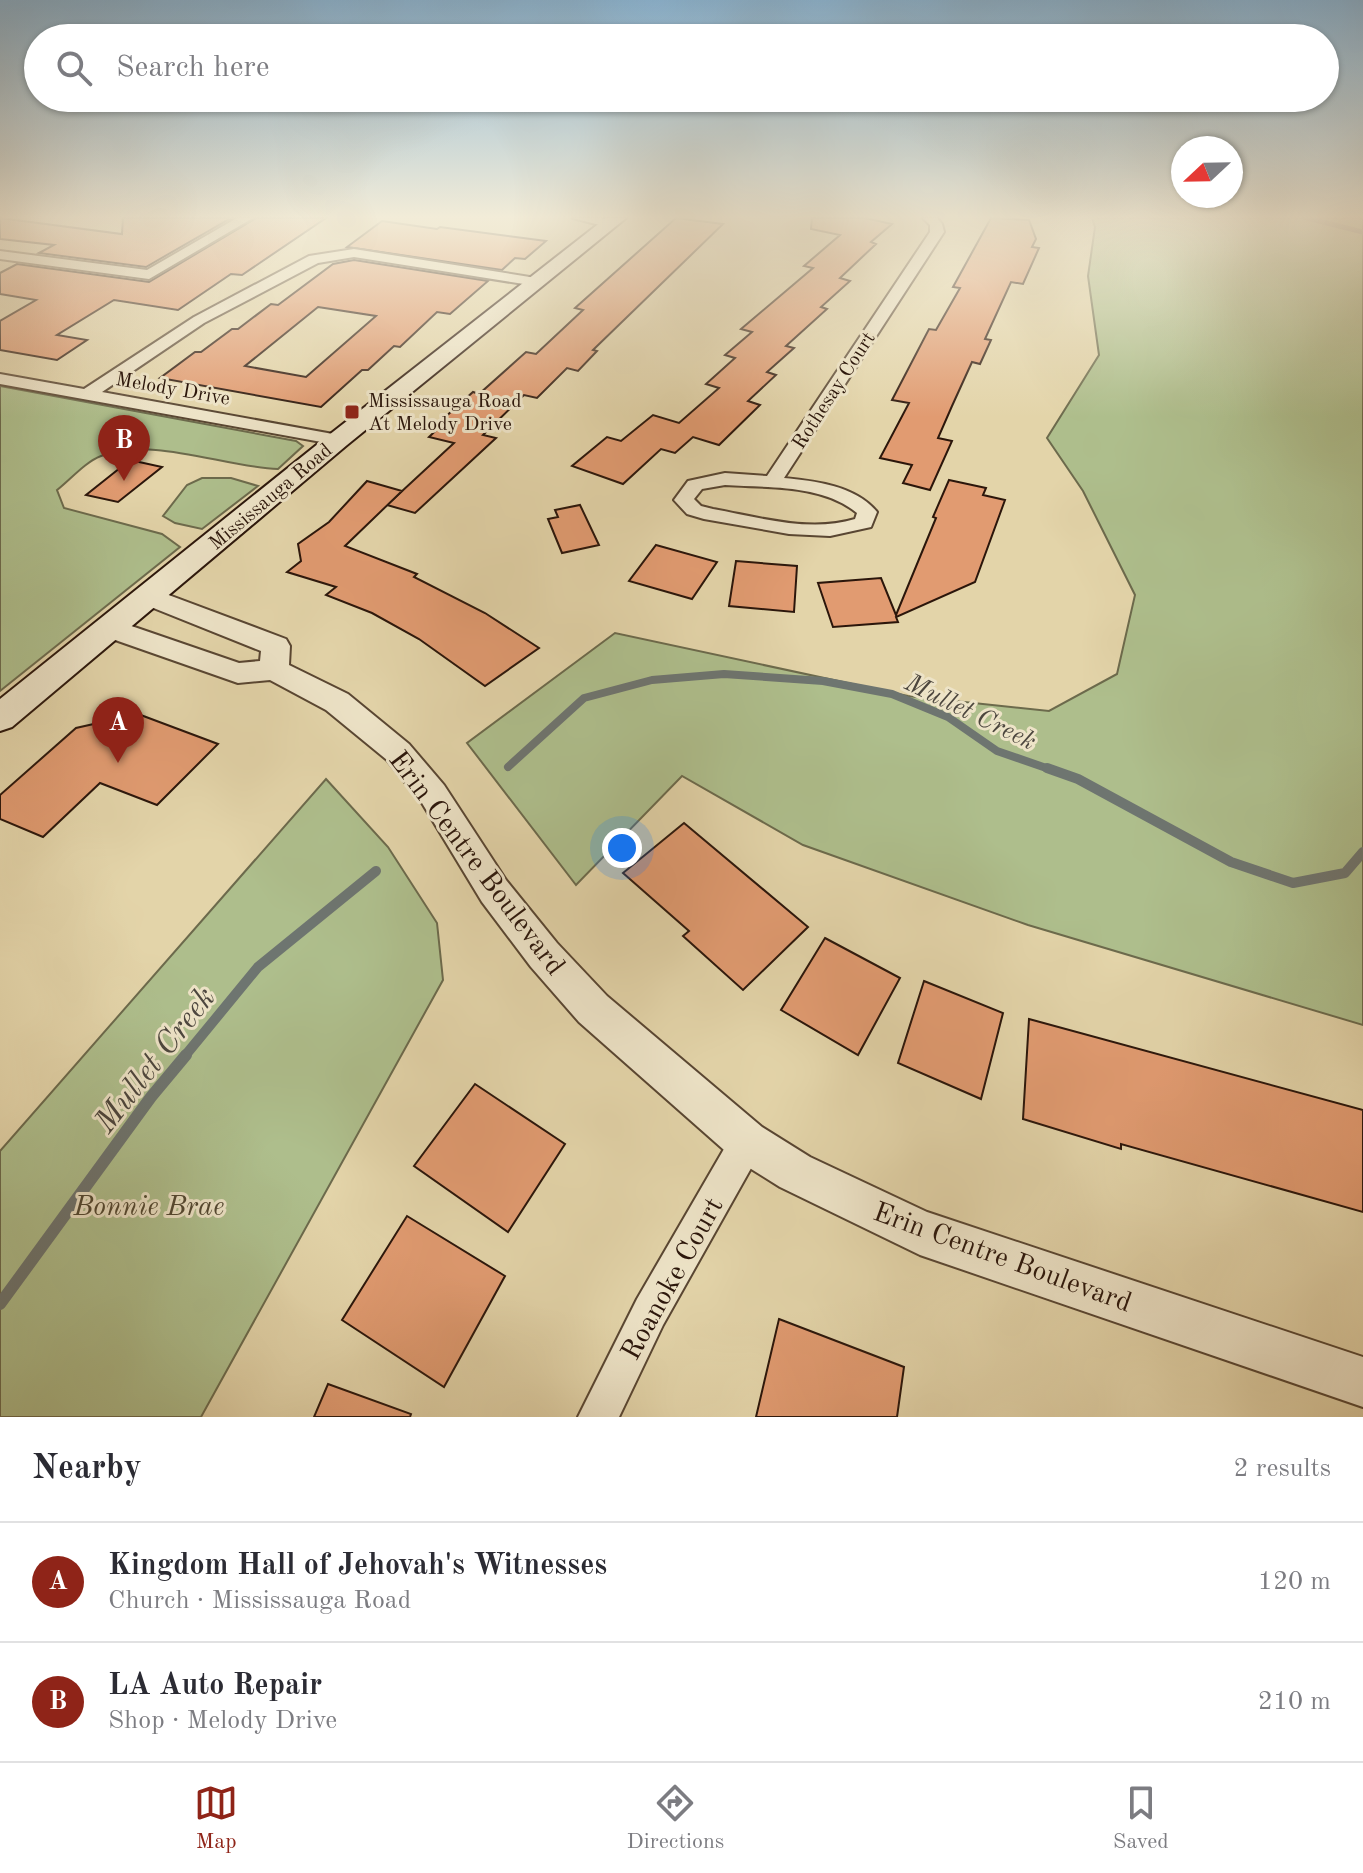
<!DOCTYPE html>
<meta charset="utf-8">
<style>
:root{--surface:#fff;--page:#f7f7f7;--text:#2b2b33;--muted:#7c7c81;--line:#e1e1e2;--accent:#8f2418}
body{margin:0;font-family:"Old Standard TT",serif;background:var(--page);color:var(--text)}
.compass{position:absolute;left:1171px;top:136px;width:72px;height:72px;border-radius:50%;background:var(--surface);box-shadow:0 2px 6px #0004;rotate:248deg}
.you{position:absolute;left:622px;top:848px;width:28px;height:28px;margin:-20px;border:6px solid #fff;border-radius:50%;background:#1a73e8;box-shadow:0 0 0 12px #1a73e833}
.badge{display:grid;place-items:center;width:52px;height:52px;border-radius:50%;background:var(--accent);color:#fff;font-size:26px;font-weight:700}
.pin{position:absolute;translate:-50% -66px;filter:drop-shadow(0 2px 4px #0008)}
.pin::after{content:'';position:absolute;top:42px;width:28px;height:24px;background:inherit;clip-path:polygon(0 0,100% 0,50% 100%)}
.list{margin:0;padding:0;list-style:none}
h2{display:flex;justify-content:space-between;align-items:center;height:104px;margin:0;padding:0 32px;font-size:34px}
h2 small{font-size:26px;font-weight:400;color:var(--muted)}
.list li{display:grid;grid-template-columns:52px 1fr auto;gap:24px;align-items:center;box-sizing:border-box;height:120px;padding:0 32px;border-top:2px solid var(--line)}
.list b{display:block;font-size:30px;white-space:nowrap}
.list p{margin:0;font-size:26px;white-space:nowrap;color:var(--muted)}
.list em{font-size:26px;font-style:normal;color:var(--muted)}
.icon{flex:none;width:44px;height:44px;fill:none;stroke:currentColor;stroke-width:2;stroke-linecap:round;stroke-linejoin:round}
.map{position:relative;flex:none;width:1363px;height:1417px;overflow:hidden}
.search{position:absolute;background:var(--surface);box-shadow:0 2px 6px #0004;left:24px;right:24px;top:24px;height:88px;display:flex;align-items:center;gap:20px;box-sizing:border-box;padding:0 28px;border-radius:44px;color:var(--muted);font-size:30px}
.sheet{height:344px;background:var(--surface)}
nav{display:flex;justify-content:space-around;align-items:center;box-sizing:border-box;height:112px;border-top:2px solid var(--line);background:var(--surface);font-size:22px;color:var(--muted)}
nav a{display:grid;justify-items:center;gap:4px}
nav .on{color:var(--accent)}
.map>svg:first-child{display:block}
</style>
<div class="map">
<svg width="1363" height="1417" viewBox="0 0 1363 1417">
<rect width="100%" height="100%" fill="#e3d4a9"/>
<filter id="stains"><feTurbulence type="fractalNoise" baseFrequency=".0025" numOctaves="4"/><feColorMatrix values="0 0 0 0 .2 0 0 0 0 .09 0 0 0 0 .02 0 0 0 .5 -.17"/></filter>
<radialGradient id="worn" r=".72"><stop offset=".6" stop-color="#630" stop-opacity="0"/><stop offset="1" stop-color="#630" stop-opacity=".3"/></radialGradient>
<g fill="#aebe8c" stroke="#6c6a4c" stroke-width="2">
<polygon points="1092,218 1363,218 1363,1025 1028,925 803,845 682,776 576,885 467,743 615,633 908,696 1049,711 1117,674 1135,595 1083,491 1047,438 1099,355 1088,276 1095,227"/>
<path d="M0,386L296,441L303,446L278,469C223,467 153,436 101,456C85,462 70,480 57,490L64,508L162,534L180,547L0,691Z"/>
<polygon points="202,478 231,478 258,486 202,529 175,523 163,516 187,485"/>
<polygon points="326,779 388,847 437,923 443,980 201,1417 0,1417 0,1151"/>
</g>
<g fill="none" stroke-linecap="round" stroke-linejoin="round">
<polyline stroke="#6e7570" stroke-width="5" points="1307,218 1363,232"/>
<polyline stroke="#6e7570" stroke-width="8" points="508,767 584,698 652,680 724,674 823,681 892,694 948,717 997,751 1052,770"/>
<g stroke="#6e7570" stroke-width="10">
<polyline points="1047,768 1078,779 1231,862 1293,883 1345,873 1363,852"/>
<polyline points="184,1057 258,967 376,871"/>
</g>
<polyline stroke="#6e7570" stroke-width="12" points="0,1304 151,1097 186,1055"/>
</g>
<g fill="#e19b71" stroke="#2b160b" stroke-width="2" fill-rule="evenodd">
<polygon points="0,218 122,234 123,218 231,218 146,267 39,253 54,245 0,239"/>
<polygon points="256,218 326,218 242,275 231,274 178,310 114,300 57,335 87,340 57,360 0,350 0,321 36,300 0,294 0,273 17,264 149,282"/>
<polygon points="676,218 723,224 593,350 597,351 578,371 567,368 537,398 524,395 483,435 496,438 415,513 387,505 454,443 429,437 447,420 443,419 473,392 479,394 526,352 536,354 583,310 575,308"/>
<polygon points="812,218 865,218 892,224 871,242 876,244 840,278 850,281 821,307 827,309 786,346 794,348 767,372 776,375 748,401 760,405 719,445 693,437 675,453 661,449 623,484 572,466 607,437 621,441 653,415 679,423 719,388 706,384 735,358 725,355 752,332 741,329 813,268 804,266 840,235 811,229"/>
<polygon points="991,218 1029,220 1036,239 1032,247 1039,248 1023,284 1011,282 985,339 991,340 980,364 972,362 952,406 938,438 952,441 930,490 903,483 912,465 880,458 909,403 892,400 929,329 936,330 960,288 953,287"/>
<polygon points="382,221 437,229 440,227 546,241 525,259 515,258 502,270 347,247"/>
<path d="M354,260L488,281L450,314L437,312L400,347L394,346L368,370H362L321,407L160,378L195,352H201L232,329H238L271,304L278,305L333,264ZM318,307L376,316L306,377L245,366Z"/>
<polygon points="130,460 162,467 118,502 86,495"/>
<polygon points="949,480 986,488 983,495 1005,500 975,582 896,617 898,622 833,627 818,583 881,578 896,615 936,518 933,517"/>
<polygon points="367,481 402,491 345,546 417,574 414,577 485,613 539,648 485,686 419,639 372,613 326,595 336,587 287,572 301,561 298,544 329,522"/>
<polygon points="580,505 599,545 562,553 548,519 558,517 555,510"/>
<polygon points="656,545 717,562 692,599 629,581"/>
<polygon points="736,561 797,566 794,612 729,606"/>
<polygon points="138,714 218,744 157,805 100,783 43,837 0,819 0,795 76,728"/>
<polygon points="684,823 808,927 743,990 683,936 689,931 623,873"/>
<polygon points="825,938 900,978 858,1055 781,1010"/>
<polygon points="924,981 1003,1013 981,1099 898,1063"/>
<polygon points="1029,1019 1363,1110 1363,1212 1121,1144 1121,1149 1023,1119"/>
<polygon points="475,1084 565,1144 508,1232 414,1166"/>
<polygon points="407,1216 505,1276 444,1387 342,1320"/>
<polygon points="779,1319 904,1367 897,1417 756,1417"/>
<polygon points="328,1384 411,1414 410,1417 314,1417"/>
</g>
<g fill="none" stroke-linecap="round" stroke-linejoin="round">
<defs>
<g id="minor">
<polygon points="237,218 253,218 149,279 0,259 0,251 147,270"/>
<polygon points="573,218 601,218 617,224 611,228"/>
<path d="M923,218H937L942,224L944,232L784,478C816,481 856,486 877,512L871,527L830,536L789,534L704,519L687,514L674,500L688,481L725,473L767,476L930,232V225ZM725,485C768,488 822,484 857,513L855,519C810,533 758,517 713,509L701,506L694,499L702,489Z"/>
<polygon points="354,249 536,278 543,282 536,286 354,257 318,263 204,323 102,392 344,436 347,440 344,444 338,445 0,384 0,374 84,389 194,317 309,256"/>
<polygon points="747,1125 759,1130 764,1142 759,1154 663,1325 619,1417 578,1417 637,1299 735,1130"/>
</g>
<polygon id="tertiary" points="150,588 286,639 290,646 289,665 348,694 409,744 444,785 506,880 557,943 607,996 762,1127 810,1157 927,1212 1363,1357 1363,1407 920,1255 780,1187 732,1157 579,1022 531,967 482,902 422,803 387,760 326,710 270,680 238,683 101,635 97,628 101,621 111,619 239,663 260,661 261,651 141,603 137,597 141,591"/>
<polygon id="secondary" points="606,218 626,218 347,445 12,727 0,731 0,699 329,435"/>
</defs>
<use href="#minor" stroke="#594632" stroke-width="4"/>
<use href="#tertiary" stroke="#594632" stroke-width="4"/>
<use href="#secondary" stroke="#2b160b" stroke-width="4"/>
<use href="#minor" fill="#ede3c7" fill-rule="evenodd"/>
<use href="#tertiary" fill="#ede3c7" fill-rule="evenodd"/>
<use href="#secondary" fill="#ede3c7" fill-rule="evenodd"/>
</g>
<linearGradient id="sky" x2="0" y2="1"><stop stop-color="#89b4d3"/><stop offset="0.52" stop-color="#f2ecd8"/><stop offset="1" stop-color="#f2ecd8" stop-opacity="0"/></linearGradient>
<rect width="1363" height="417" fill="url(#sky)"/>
<rect fill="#8f2418" stroke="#ede3c7" stroke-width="3" x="344" y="404" width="16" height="16" rx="4"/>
<g text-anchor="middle" stroke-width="6" stroke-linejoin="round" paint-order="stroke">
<g font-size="20" fill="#2b160b" stroke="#ede3c7">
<text transform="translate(173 388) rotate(10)" y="7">Melody Drive</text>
<text transform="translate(833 390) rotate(-57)" y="7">Rothesay Court</text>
<text transform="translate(270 496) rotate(-40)" y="7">Mississauga Road</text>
</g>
<g font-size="20" fill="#2b160b" stroke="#ede3c7" text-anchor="start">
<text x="368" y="407">Mississauga Road<tspan x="368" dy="23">At Melody Drive</tspan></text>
</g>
<g font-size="26" font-style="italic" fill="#4c463e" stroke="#ede3c7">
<text transform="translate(971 711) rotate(26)" y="9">Mullet Creek</text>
</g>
<g font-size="28" fill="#2b160b" stroke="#ede3c7">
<text transform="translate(478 862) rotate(53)" y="10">Erin Centre Boulevard</text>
<text transform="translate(1003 1256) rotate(20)" y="10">Erin Centre Boulevard</text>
<text transform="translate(671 1278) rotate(-61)" y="10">Roanoke Court</text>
</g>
<g font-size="28" font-style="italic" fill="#524832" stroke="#ede3c7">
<text x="149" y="1215">Bonnie Brae</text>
</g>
<g font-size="32" font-style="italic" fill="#4c463e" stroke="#ede3c7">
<text transform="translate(154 1059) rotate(-52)" y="11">Mullet Creek</text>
</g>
</g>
<rect width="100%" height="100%" filter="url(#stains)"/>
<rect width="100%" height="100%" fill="url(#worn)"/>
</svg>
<svg class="compass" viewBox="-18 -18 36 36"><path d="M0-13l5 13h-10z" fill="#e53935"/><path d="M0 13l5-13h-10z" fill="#7c7c81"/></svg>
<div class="you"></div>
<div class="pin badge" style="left:118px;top:763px">A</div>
<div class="pin badge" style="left:124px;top:481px">B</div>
<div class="search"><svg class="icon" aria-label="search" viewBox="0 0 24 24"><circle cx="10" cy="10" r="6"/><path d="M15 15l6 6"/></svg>Search here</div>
</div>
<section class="sheet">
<h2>Nearby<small>2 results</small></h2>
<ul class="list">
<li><span class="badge">A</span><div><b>Kingdom Hall of Jehovah's Witnesses</b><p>Church · Mississauga Road</p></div><em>120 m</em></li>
<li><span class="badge">B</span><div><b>LA Auto Repair</b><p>Shop · Melody Drive</p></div><em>210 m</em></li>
</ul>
</section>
<nav>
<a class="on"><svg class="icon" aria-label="map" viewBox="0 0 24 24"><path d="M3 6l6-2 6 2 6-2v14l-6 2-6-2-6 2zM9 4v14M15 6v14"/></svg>Map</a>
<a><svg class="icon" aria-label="directions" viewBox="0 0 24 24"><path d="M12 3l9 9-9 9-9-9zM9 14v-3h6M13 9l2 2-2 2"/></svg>Directions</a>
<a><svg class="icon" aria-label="saved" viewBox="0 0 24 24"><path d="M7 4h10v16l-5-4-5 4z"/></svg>Saved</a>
</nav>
